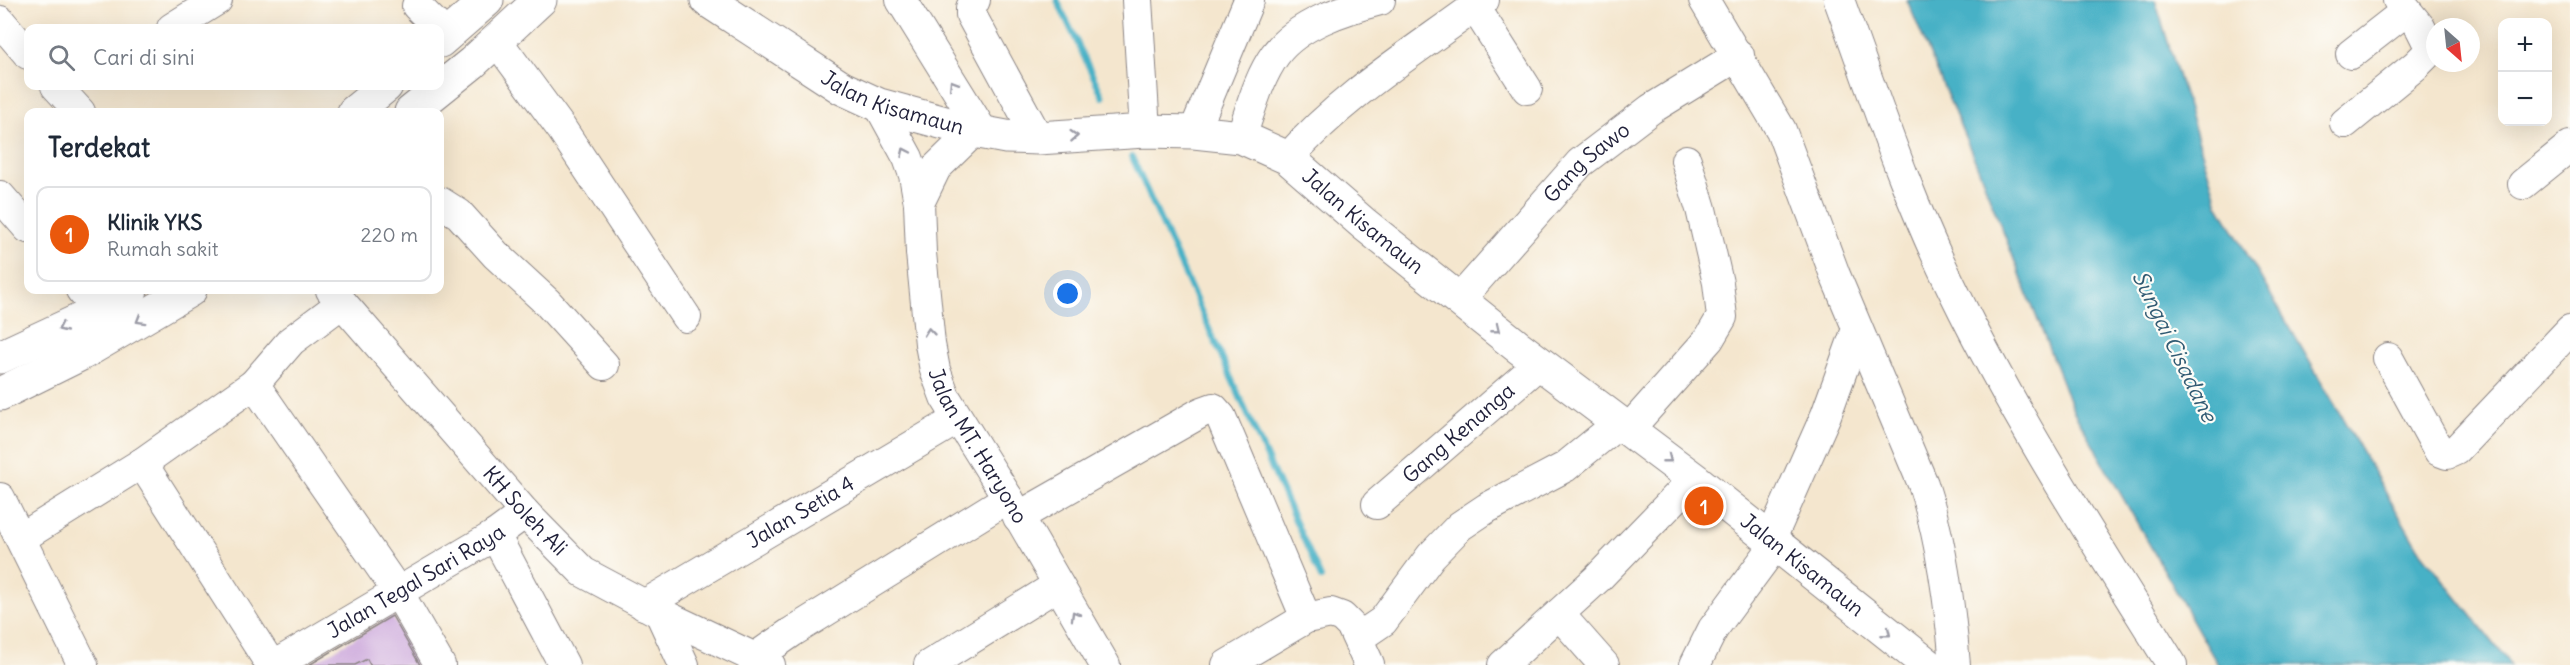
<!DOCTYPE html>
<html lang="id">
<meta charset="utf-8">
<style>
:root{--surface:#fff;--page:#f6f6f7;--text:#1f2937;--muted:#747a83;--line:#e0e1e3;--accent:#ea580c}
body{margin:0;font-family:Delius,sans-serif;background:var(--page);color:var(--text)}
.controls{position:absolute;right:18px;top:18px;display:grid;overflow:hidden;border-radius:12px;box-shadow:0 6px 24px #0002}
.controls button{width:54px;height:54px;display:grid;place-items:center;padding:0;border:0;border-bottom:2px solid var(--line);background:var(--surface);color:var(--text);font:30px sans-serif}
.compass{position:absolute;left:2426px;top:18px;width:54px;height:54px;border-radius:50%;background:var(--surface);box-shadow:0 6px 24px #0002;rotate:153deg}
.you{position:absolute;left:1068px;top:294px;width:21px;height:21px;margin:-15px;border:4px solid #fff;border-radius:50%;background:#1a73e8;box-shadow:0 0 0 9px #1a73e833}
.badge{display:grid;place-items:center;width:39px;height:39px;border-radius:50%;background:var(--accent);color:#fff;font-size:20px;font-weight:700}
.pin{position:absolute;translate:-50% -50%;border:3px solid #fff;box-shadow:0 2px 6px #0006}
.list{margin:0;padding:0;list-style:none}
h2{display:flex;justify-content:space-between;align-items:center;height:78px;margin:0;padding:0 24px;font-size:26px}
h2 small{font-size:20px;font-weight:400;color:var(--muted)}
.list li{display:grid;grid-template-columns:39px 1fr auto;gap:18px;align-items:center;box-sizing:border-box;height:96px;margin:0 12px 12px;padding:0 12px;border:2px solid var(--line);border-radius:12px}
.list b{display:block;font-size:22px;white-space:nowrap}
.list p{margin:0;font-size:20px;white-space:nowrap;color:var(--muted)}
.list em{font-size:20px;font-style:normal;color:var(--muted)}
.icon{flex:none;width:33px;height:33px;fill:none;stroke:currentColor;stroke-width:2;stroke-linecap:round;stroke-linejoin:round}
.map{position:relative;flex:none;width:2570px;height:665px;overflow:hidden}
.search{position:absolute;background:var(--surface);box-shadow:0 6px 24px #0002;left:24px;top:24px;width:420px;height:66px;display:flex;align-items:center;gap:15px;box-sizing:border-box;padding:0 21px;border-radius:12px;color:var(--muted);font-size:22px}
.panel{position:absolute;background:var(--surface);box-shadow:0 6px 24px #0002;left:24px;top:108px;width:420px;height:186px;border-radius:12px}
.map>svg:first-child{display:block}
</style>
<div class="map">
<svg width="2570" height="665" viewBox="0 0 2570 665">
<rect width="100%" height="100%" fill="#fdfcf7"/>
<filter id="ink" filterUnits="userSpaceOnUse"><feTurbulence type="fractalNoise" baseFrequency=".0167" numOctaves="2"/><feDisplacementMap in="SourceGraphic" scale="12" xChannelSelector="R" yChannelSelector="G"/><feConvolveMatrix kernelMatrix="1 2 1 2 8 2 1 2 1" color-interpolation-filters="sRGB"/></filter>
<filter id="wash" filterUnits="userSpaceOnUse"><feTurbulence type="fractalNoise" baseFrequency=".008" numOctaves="4" result="noise"/><feDisplacementMap in="SourceGraphic" scale="24" xChannelSelector="R" yChannelSelector="G"/><feGaussianBlur stdDeviation="1.35" result="paint"/><feColorMatrix in="noise" values="0 0 0 0 0 0 0 0 0 0 0 0 0 0 0 0 0 1.4 0 .05"/><feComposite in="paint" operator="in"/></filter>
<g filter="url(#wash)">
<rect width="100%" height="100%" fill="#f4e6ce"/>
<polygon fill="#47b1c6" stroke="#346a80" stroke-width="1.5" points="1907,0 2155,0 2218,204 2418,548 2511,665 2218,665 2073,410 1979,170"/>
<g fill="none" stroke-linecap="round" stroke-linejoin="round">
<g stroke="#47b1c6" stroke-width="6">
<polyline points="1057,0 1103,97"/>
<polyline points="1132,157 1321,578"/>
</g>
</g>
<g id="blocks">
<polygon fill="#cba6db" points="392,616 420,665 370,665 367,659 355,665 309,665"/>
</g>
</g>
<g filter="url(#ink)">
<use href="#blocks" fill-opacity="0" stroke="#8b8484" stroke-width="1.5"/>
<g fill="none" stroke-linecap="round" stroke-linejoin="round">
<defs>
<g id="minor">
<polyline points="901,0 984,134"/>
<polyline points="975,0 971,8 971,15 1038,138"/>
<polyline points="1137,0 1145,131"/>
<path d="M1704,0L1781,130L1835,275L1923,484C1942,542 1950,605 1955,665"/>
<path d="M1839,0C1875,98 1907,198 1954,292C2017,421 2096,543 2172,665"/>
<polyline points="417,6 439,28"/>
<polyline points="1475,7 1527,89"/>
<polyline points="0,21 28,54"/>
<polyline points="172,28 217,0"/>
<polyline points="497,41 561,128 686,317"/>
<polyline points="2351,54 2406,11"/>
<polyline points="56,86 80,112"/>
<path id="s1" d="M879,105L908,158L914,175L919,203L921,253L930,344L935,370L945,397L1008,498L1105,665"/>
<polyline points="2345,123 2415,66 2426,55 2430,47 2420,27 2398,0"/>
<polyline points="1194,132 1249,0"/>
<path d="M1241,137C1251,109 1258,79 1275,55C1297,24 1345,9 1380,0"/>
<path d="M1288,158C1344,94 1417,50 1484,0"/>
<polyline points="2523,184 2570,146"/>
<polyline points="0,196 28,228"/>
<polyline points="440,202 459,214 496,255 547,302 604,365"/>
<polyline points="919,203 936,168 974,131"/>
<polyline points="81,290 99,311"/>
<path id="s2" d="M331,290L525,513L583,572L660,613L770,665"/>
<path id="s3" d="M1459,300L1580,163L1651,109L1739,55"/>
<polyline points="2388,358 2439,451 2447,454 2456,450 2570,330"/>
<polyline points="254,384 398,592 440,665"/>
<polyline points="1629,429 1709,339 1722,317 1718,283 1701,209 1686,160"/>
<polyline points="142,463 271,665"/>
<polyline points="0,498 83,665"/>
<path id="s4" d="M1377,504L1540,363"/>
<polyline points="1018,517 1202,412 1213,408 1221,417 1306,618"/>
<polyline points="495,535 564,665"/>
<polyline points="21,538 142,463 254,384 291,341 342,303"/>
<polyline points="1770,541 1826,415 1857,329"/>
<path id="s5" d="M644,605L958,419"/>
<polyline points="660,613 684,665"/>
<polyline points="1559,614 1604,665"/>
<polyline points="1358,638 1383,621 1431,556 1460,526 1487,508 1565,467 1619,423"/>
<polyline points="756,657 792,632 1008,498"/>
<path id="s6" d="M275,665L495,535L525,513"/>
<polyline points="929,665 1058,585"/>
<polyline points="1227,665 1306,618 1331,613 1342,617 1352,627 1369,664"/>
<polyline points="1503,665 1597,579 1694,479"/>
<polyline points="1695,665 1713,629 1775,545"/>
</g>
<g id="major">
<path id="s7" d="M707,0L842,88L879,105L974,131L1006,137L1038,138L1145,131L1194,132L1241,137L1288,158L1364,224L1517,346L1694,479L1928,665"/>
<polyline points="440,41 487,0"/>
<polyline points="354,112 386,86"/>
<polyline points="411,112 472,63 540,0"/>
<polyline points="0,357 99,311 131,290"/>
<polyline points="0,394 83,353 190,290"/>
</g>
</defs>
<use href="#minor" stroke="#8b8484" stroke-width="32"/>
<use href="#major" stroke="#8b8484" stroke-width="35"/>
<use href="#minor" stroke="#fff" stroke-width="30"/>
<use href="#major" stroke="#fff" stroke-width="33"/>
</g>
<defs><path id="oneway-chevron" d="M-2-3.5L2.5 0L-2 3.5" fill="none" stroke-width="1.6" stroke-linecap="round" stroke-linejoin="round" transform="scale(1.5)"/></defs>
<g stroke="#9c9ca7">
<use href="#oneway-chevron" transform="translate(953 84) rotate(-122)"/>
<use href="#oneway-chevron" transform="translate(1074 136) rotate(-4)"/>
<use href="#oneway-chevron" transform="translate(905 152) rotate(-115)"/>
<use href="#oneway-chevron" transform="translate(140 320) rotate(149)"/>
<use href="#oneway-chevron" transform="translate(62 328) rotate(155)"/>
<use href="#oneway-chevron" transform="translate(1496 329) rotate(39)"/>
<use href="#oneway-chevron" transform="translate(929 332) rotate(-96)"/>
<use href="#oneway-chevron" transform="translate(1668 459) rotate(38)"/>
<use href="#oneway-chevron" transform="translate(1075 615) rotate(-120)"/>
<use href="#oneway-chevron" transform="translate(1887 633) rotate(39)"/>
</g>
</g>
<g text-anchor="middle" stroke-width="4.5" stroke-linejoin="round" paint-order="stroke">
<g font-size="21" fill="#22223b" stroke="#fdfcf7">
<text dy="7" stroke="none"><textPath href="#s7" startOffset="214">Jalan Kisamaun</textPath></text>
<text dy="7" stroke="none"><textPath href="#s3" startOffset="188">Gang Sawo</textPath></text>
<text dy="7" stroke="none"><textPath href="#s7" startOffset="718">Jalan Kisamaun</textPath></text>
<text dy="7" stroke="none"><textPath href="#s4" startOffset="108">Gang Kenanga</textPath></text>
<text dy="7" stroke="none"><textPath href="#s1" startOffset="362">Jalan MT. Haryono</textPath></text>
<text dy="7" stroke="none"><textPath href="#s2" startOffset="294">KH Soleh Ali</textPath></text>
<text dy="7" stroke="none"><textPath href="#s5" startOffset="182">Jalan Setia 4</textPath></text>
<text dy="7" stroke="none"><textPath href="#s7" startOffset="1276">Jalan Kisamaun</textPath></text>
<text dy="7" stroke="none"><textPath href="#s6" startOffset="164">Jalan Tegal Sari Raya</textPath></text>
</g>
<g font-size="22" font-style="italic" fill="#315b73" stroke="#fdfcf7">
<text transform="translate(2175 346) rotate(64)" y="8">Sungai Cisadane</text>
</g>
</g>
</svg>
<div class="controls">
<button>+</button>
<button>−</button>
</div>
<svg class="compass" viewBox="-18 -18 36 36"><path d="M0-13l5 13h-10z" fill="#e53935"/><path d="M0 13l5-13h-10z" fill="#747a83"/></svg>
<div class="you"></div>
<div class="pin badge" style="left:1704px;top:506px">1</div>
<div class="search"><svg class="icon" aria-label="search" viewBox="0 0 24 24"><circle cx="10" cy="10" r="6"/><path d="M15 15l6 6"/></svg>Cari di sini</div>
<section class="panel">
<h2>Terdekat<small></small></h2>
<ul class="list">
<li><span class="badge">1</span><div><b>Klinik YKS</b><p>Rumah sakit</p></div><em>220 m</em></li>
</ul>
</section>
</div>
